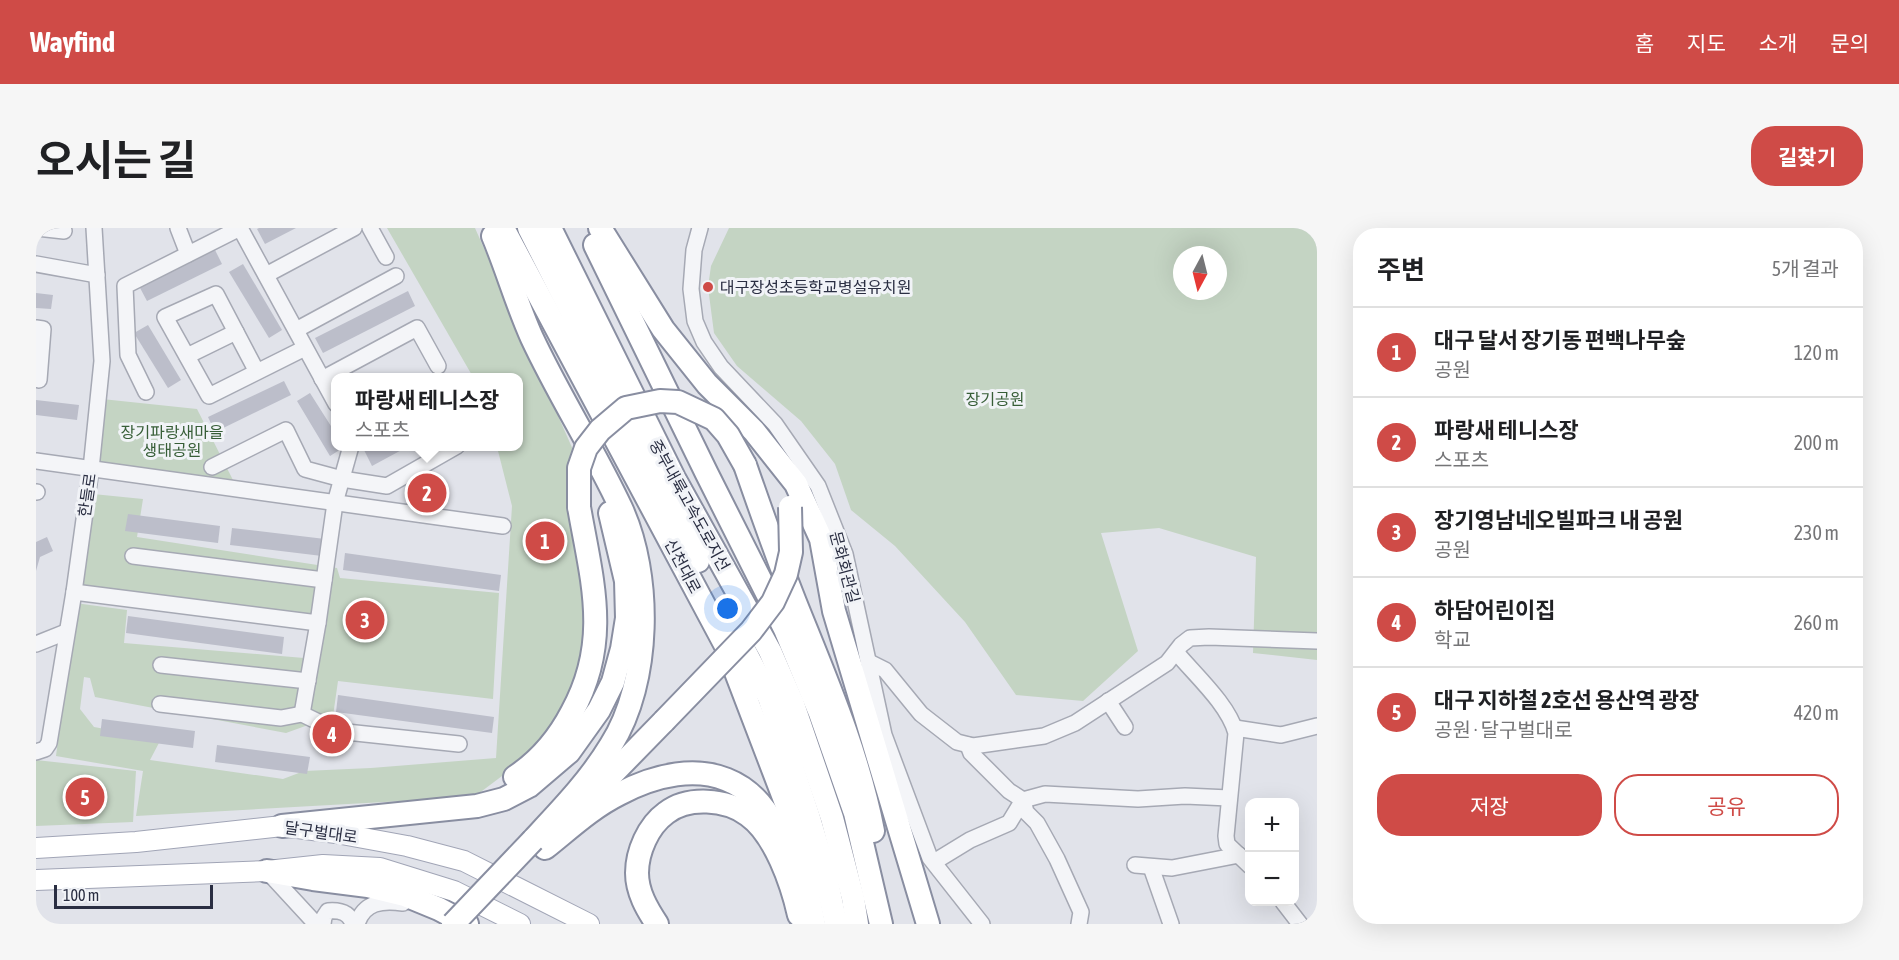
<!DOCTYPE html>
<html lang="ko">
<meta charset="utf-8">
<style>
:root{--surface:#fff;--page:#f6f6f6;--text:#202124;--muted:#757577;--line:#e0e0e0;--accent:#cf4b47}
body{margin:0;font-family:"Asap Condensed","Noto Sans KR",sans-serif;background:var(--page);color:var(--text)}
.controls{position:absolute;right:18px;bottom:18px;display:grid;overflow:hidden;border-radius:12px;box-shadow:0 6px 24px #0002}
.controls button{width:54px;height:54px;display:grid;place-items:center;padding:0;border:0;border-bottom:2px solid var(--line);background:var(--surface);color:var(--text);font:30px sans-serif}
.compass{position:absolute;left:1137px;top:18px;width:54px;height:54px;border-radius:50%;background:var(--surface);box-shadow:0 6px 24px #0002;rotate:187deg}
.scale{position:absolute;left:18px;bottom:15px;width:159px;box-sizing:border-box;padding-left:6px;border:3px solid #2a2e42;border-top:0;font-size:16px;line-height:21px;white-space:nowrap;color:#2a2e42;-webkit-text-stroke:4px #f1f3f7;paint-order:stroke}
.you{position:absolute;left:692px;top:381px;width:21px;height:21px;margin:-15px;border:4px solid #fff;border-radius:50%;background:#1a73e8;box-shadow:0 0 0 9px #1a73e833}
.badge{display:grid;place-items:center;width:39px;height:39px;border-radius:50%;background:var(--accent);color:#fff;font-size:20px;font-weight:700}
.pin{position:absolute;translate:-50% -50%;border:3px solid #fff;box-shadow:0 2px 6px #0006}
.popup{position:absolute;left:295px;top:145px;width:192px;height:78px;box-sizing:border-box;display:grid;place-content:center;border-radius:12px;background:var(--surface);filter:drop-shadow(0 2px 4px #0005);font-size:20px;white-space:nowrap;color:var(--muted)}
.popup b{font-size:22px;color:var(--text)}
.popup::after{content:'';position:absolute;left:50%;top:100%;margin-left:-12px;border:12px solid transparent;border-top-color:var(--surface)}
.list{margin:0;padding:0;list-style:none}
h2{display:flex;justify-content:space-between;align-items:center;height:78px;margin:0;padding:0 24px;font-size:26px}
h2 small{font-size:20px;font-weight:400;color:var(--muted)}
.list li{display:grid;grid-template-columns:39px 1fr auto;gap:18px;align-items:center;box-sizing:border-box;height:90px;padding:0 24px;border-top:2px solid var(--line)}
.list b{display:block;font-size:22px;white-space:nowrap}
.list p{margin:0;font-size:20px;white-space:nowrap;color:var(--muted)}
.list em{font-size:20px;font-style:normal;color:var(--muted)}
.actions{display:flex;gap:12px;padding:18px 24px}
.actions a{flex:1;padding:14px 0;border:2px solid var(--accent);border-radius:24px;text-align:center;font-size:21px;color:var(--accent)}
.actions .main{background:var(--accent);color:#fff}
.map{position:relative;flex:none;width:1281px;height:696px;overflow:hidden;border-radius:24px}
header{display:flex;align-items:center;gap:36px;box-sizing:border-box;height:84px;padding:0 30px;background:var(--accent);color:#fff}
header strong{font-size:28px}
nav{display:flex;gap:33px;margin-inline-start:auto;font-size:21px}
.intro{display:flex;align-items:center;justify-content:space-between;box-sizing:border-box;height:144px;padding:0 36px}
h1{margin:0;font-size:42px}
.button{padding:15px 27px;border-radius:24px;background:var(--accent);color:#fff;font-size:21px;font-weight:700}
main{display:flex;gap:36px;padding:0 36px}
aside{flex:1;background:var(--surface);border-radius:24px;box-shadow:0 6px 24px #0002}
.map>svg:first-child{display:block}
</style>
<header>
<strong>Wayfind</strong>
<nav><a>홈</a><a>지도</a><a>소개</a><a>문의</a></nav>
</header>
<div class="intro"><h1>오시는 길</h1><a class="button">길찾기</a></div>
<main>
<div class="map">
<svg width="1281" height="696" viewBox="0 0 1281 696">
<rect width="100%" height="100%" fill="#e1e3ea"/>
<g fill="#c4d4c3" fill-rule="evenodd">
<polygon points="351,0 439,0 538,224 550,348 551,437 506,518 438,569 100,588 107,543 20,528 39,375 91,382 88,415 268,430 273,402 44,373 57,266 107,271 101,309 301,340 304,350 463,365 457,471 302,453 297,488 250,505 59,469 54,450 48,449 44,481 58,499 125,511 114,532 247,551 268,543 335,540 460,530 476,278 461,219 482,218 482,150 437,149"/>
<path d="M693,0H1281V432L1217,425L1220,329L1123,300L1065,305L1102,423L1047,473L980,467L929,394L859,318L815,282L799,236L765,193L701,138L678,105L672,59L675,38ZM1146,27H1182V63H1146Z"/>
<polygon points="66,171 161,181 200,258 61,238"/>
<polygon points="394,242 410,278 388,288 371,252"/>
<polygon points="0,532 100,543 97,594 0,598"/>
</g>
<g fill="#bcbeca">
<polygon points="223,0 260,0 229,16 221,1"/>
<polygon points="179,22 186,36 111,73 103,58"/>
<polygon points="207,36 246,102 233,110 193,44"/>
<polygon points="372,63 379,78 287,125 279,110"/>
<polygon points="0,65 17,67 15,81 0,80"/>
<polygon points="112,97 145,152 132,160 98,105"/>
<polygon points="248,153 255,167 179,204 172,189"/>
<polygon points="274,165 300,206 300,218 310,218 294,228 261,173"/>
<polygon points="0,172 43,177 41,192 0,187"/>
<polygon points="334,218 373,218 336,238 328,222"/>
<polygon points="92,286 184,298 182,315 89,303"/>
<polygon points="196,300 289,311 286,328 194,317"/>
<polygon points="11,309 17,323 4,329 0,343 0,314"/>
<polygon points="309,325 465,347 463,363 307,342"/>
<polygon points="92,388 248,409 246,426 90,405"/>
<polygon points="302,467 458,489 456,505 300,484"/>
<polygon points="66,491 159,503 157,520 64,508"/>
<polygon points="181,517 274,529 271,546 179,534"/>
</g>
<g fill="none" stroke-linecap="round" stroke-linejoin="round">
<defs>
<g id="minor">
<polyline points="0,0 28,3"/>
<polyline points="142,0 152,26"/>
<polyline points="204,0 300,176"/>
<polyline points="334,0 350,29"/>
<polyline points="664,0 658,22 655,61 659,93 668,114 685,139 739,196 782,258 809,326 848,507 894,630 946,696"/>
<polyline points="0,36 61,47"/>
<polyline points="230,47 318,0"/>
<polyline points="0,100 7,101 3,152 0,151"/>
<polyline points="260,102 360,48"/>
<polyline points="151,128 200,104"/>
<polyline points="221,144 180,66 129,89 173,168 269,120"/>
<polyline points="286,151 381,100 402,138"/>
<polyline points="110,164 92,127 89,58 204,0"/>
<polyline points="0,233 467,298"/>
<polyline points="176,239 250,202 269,241 306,251 351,258 421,218"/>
<polyline points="0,264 1,264"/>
<polyline points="97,328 288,352"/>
<polyline points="38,364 282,395 299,275 315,218"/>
<polyline points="0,416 30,404"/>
<path d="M1140,424C1159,447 1192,476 1200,505L1190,608L1191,616L1214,638"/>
<polyline points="833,434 849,442 885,486 921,514 937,518 1008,508 1039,495 1131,435 1145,417 1154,410 1173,409 1281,413"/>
<polyline points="125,437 272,453"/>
<polyline points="1072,473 1089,499"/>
<polyline points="124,476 245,490 266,486 301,503 423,516"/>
<polyline points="266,486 282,395"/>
<polyline points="1199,500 1245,507 1281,498"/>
<polyline points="932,517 935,525 973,563 987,572 990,584 1001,595 1021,631 1045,684 1043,696"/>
<polyline points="0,524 9,521 13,515 38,364 55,241 66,133 58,0"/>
<polyline points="898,634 934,612 973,595 987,572 1009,566 1102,571 1149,568 1193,570"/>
<polyline points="1099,637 1136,640 1203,627"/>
<polyline points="1115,639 1135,696"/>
<polyline points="231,643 280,696"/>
<polyline points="1247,674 1264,696"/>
<path d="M287,696L288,689L292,683C304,682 313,684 317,696"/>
<path d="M321,696C328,674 346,672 367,675"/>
</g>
<g id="major">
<polyline points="0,620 100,614 246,598 300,605 371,618 428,633 553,696"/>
<polyline points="0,652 231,643 287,637 344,640 418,663 484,696"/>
</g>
<g id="highway">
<polyline points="467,0 690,418 758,596 778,696"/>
<polyline points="493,0 662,333"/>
<polyline points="514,0 638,250 734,423 757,476 796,590 817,670 821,696"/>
<polyline points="564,0 627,101 671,156 718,203 760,256 785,311 798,383 892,696"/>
<path d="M457,8C471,41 481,77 496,110C523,168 558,222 585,280C616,347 615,454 575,517C554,552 525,582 497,612"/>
<polyline points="559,17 671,246 749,401 784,485 819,585 845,696"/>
<path d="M709,237C725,283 741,329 759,374C789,449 822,524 837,603"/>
<polyline points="695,397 733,469 773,590 789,644 800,696"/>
<path d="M479,549C503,533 523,509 536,484C575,413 556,353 543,279"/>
<polyline points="545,578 628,493"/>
<polyline points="246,598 441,578 468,571 493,558 533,524 563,482 577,454 586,421 591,390 590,353 574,285"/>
<path d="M509,620C533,601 555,580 583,566C663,524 733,545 752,639"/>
<polyline points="231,643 277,651 332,658 369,667 403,681 431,696"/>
<path d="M621,696C611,681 601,664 601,645C601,624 612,598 630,585C652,568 690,571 712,587C739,606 756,656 763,687"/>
</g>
</defs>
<use href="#minor" stroke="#a6a9b4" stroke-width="18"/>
<use href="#major" stroke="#a1a5b6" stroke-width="22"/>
<use href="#highway" stroke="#898ea1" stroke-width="26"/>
<use href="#minor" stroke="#f4f5f8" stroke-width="15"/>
<use href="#major" stroke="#fff" stroke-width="20"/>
<use href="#highway" stroke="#fff" stroke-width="22"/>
<defs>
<g id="highway-bridge">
<polyline points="543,279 543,240 550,220 564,202 590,180 624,173 642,174 678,191 692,207 709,237"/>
<polyline points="628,493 715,403 737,374 750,346 755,324 754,279"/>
<polyline points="417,696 497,612"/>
</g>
</defs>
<use href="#highway-bridge" stroke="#898ea1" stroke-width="26" stroke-linecap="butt"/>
<use href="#highway-bridge" stroke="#fff" stroke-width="22"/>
</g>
<circle fill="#cf4b47" stroke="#f1f3f7" stroke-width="2" cx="672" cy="59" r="6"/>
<g text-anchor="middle" stroke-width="6" stroke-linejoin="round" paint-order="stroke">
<g font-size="16" fill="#2a2e42" stroke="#f1f3f7" text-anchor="start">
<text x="684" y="65">대구장성초등학교병설유치원</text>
</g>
<g font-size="16" fill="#375e37" stroke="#f1f3f7">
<text x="959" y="177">장기공원</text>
<text x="136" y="210">장기파랑새마을<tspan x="136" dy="18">생태공원</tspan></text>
</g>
<g font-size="16" fill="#2a2e42" stroke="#f1f3f7">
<text transform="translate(51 267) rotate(-82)" y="6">한들로</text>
<text transform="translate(654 277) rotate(61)" y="6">중부내륙고속도로지선</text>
<text transform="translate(647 338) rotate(62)" y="6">신천대로</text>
<text transform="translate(809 339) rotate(75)" y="6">문화회관길</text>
<text transform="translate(285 604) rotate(8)" y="6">달구벌대로</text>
</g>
</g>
</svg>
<div class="controls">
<button>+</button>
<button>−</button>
</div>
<svg class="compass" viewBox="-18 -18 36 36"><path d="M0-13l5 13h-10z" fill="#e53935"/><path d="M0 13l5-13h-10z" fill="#757577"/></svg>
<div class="scale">100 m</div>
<div class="you"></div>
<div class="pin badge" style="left:509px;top:313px">1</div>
<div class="pin badge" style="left:391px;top:265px">2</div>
<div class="popup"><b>파랑새 테니스장</b>스포츠</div>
<div class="pin badge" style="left:329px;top:392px">3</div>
<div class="pin badge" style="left:296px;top:506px">4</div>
<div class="pin badge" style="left:49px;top:569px">5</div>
</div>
<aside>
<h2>주변<small>5개 결과</small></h2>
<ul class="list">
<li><span class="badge">1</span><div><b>대구 달서 장기동 편백나무숲</b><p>공원</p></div><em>120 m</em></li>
<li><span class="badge">2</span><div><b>파랑새 테니스장</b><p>스포츠</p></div><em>200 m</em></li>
<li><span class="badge">3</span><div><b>장기영남네오빌파크 내 공원</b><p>공원</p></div><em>230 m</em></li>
<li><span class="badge">4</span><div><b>하담어린이집</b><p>학교</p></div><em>260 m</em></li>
<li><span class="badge">5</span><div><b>대구 지하철 2호선 용산역 광장</b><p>공원 · 달구벌대로</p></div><em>420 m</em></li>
</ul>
<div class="actions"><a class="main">저장</a><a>공유</a></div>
</aside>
</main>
